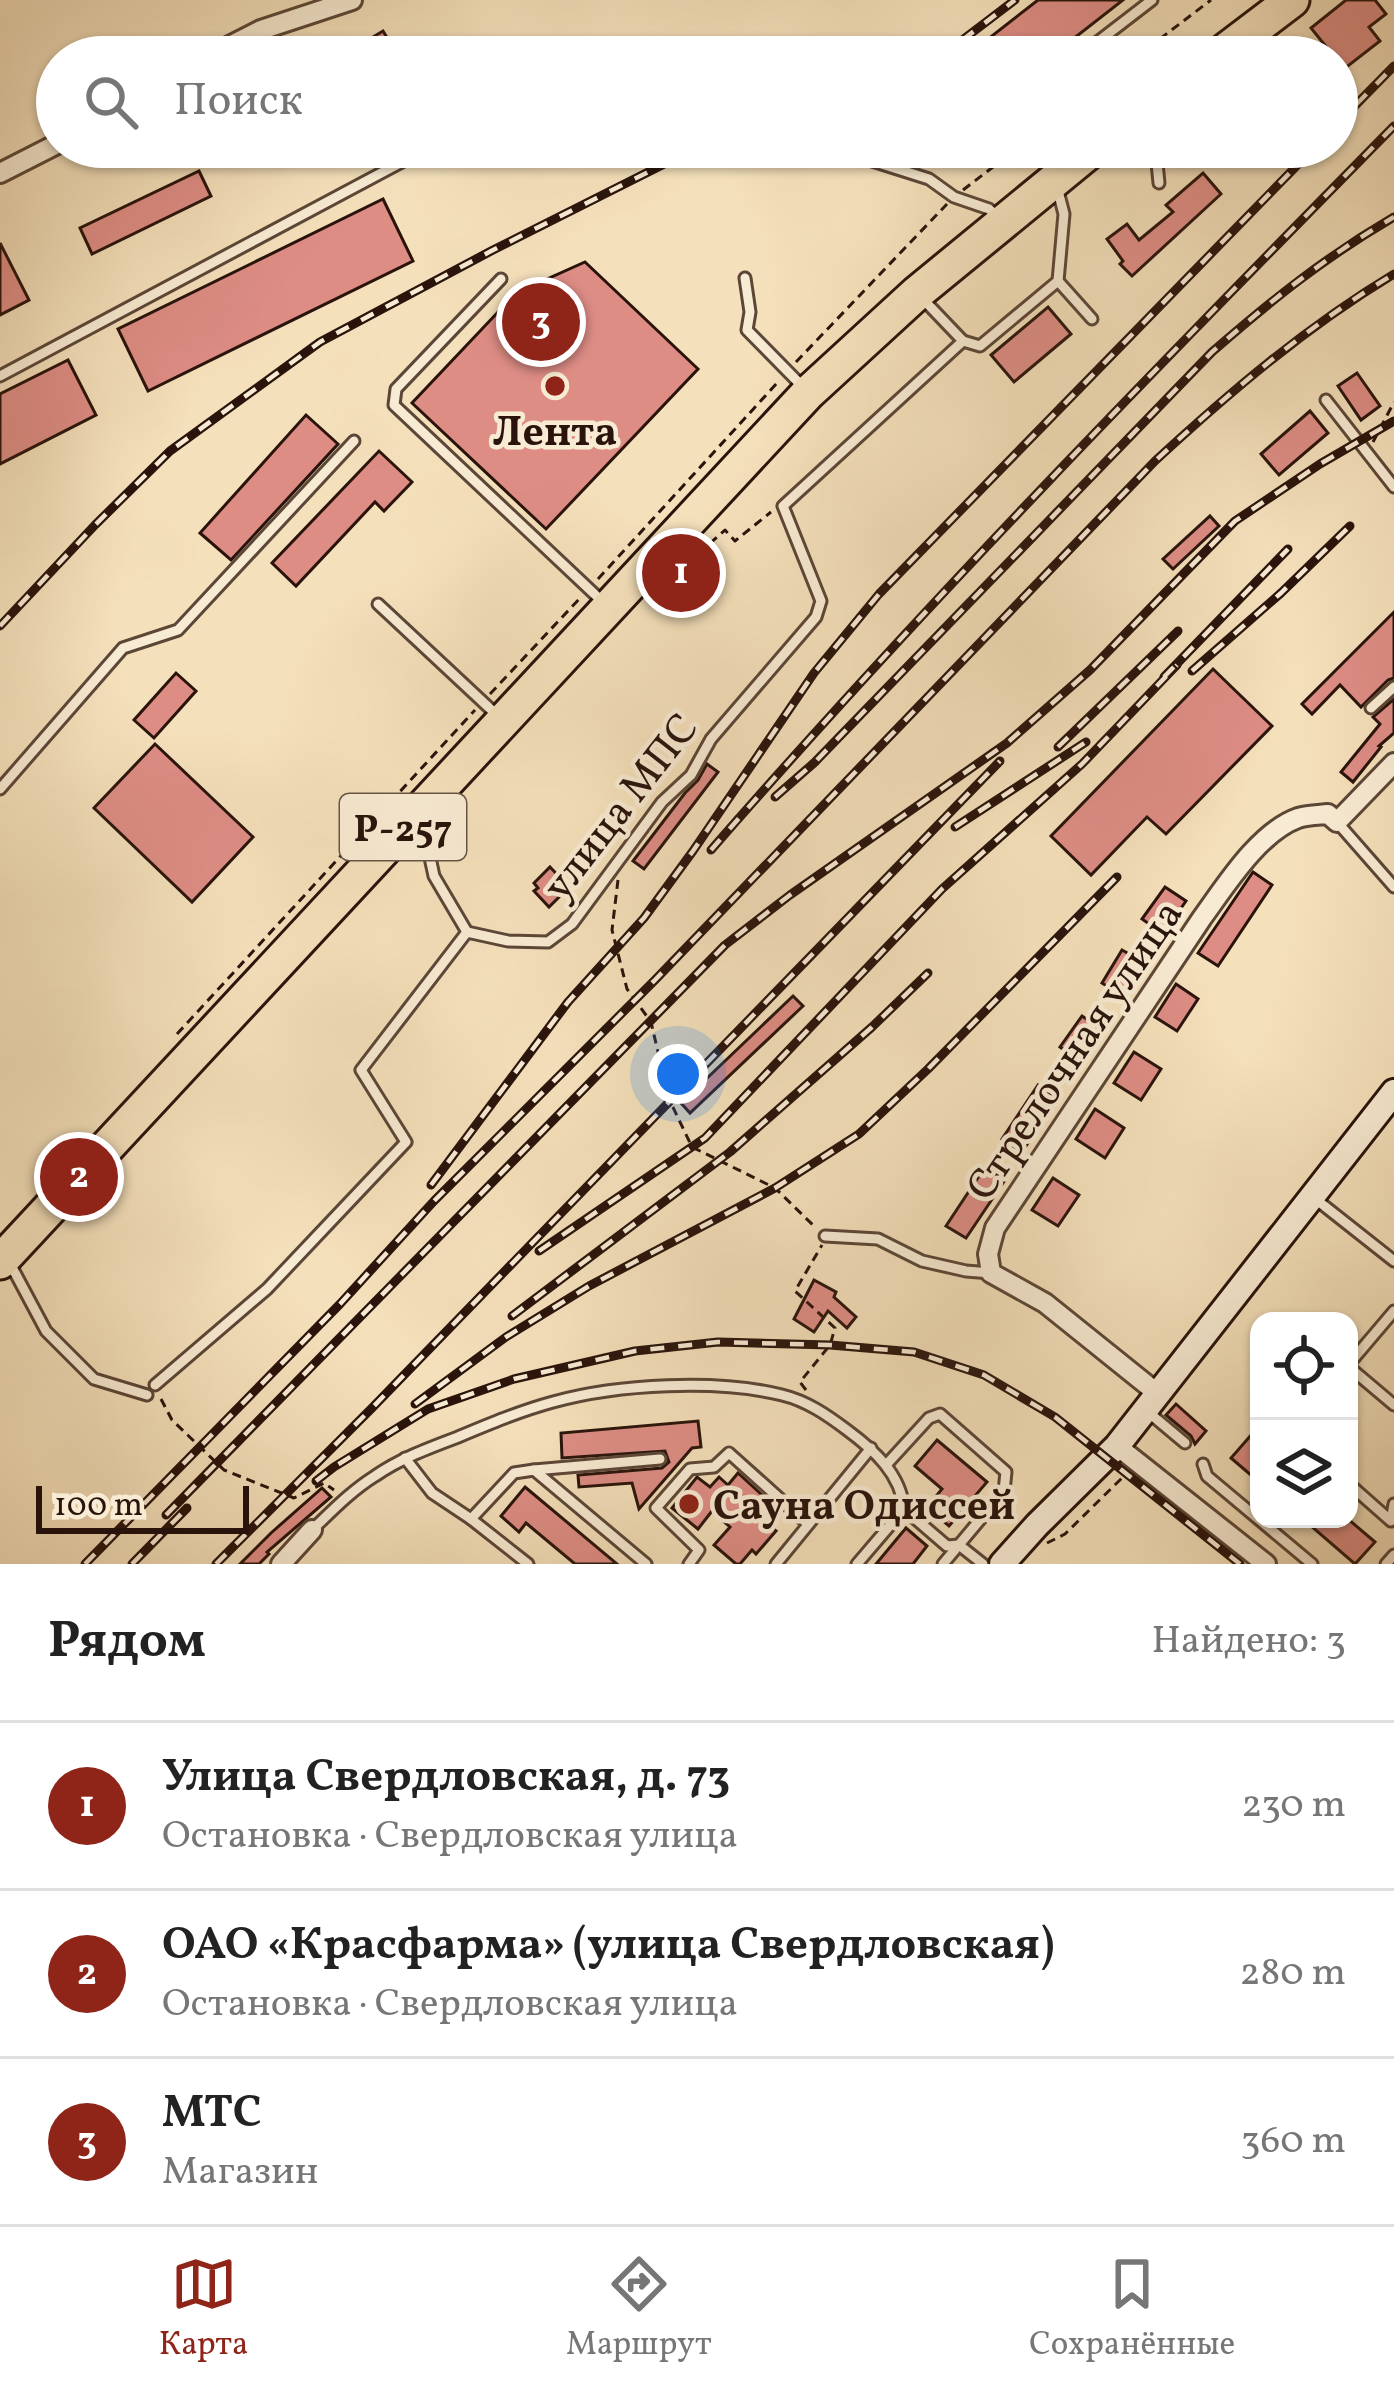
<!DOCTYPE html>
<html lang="ru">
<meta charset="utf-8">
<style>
:root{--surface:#fff;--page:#f2f2f2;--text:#222;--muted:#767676;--line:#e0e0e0;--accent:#8f2418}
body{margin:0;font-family:Vollkorn,serif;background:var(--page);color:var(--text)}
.controls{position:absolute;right:36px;bottom:36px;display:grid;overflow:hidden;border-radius:24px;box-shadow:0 3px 9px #0004}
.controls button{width:108px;height:108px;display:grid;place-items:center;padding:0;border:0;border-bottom:3px solid var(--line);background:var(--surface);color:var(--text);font:60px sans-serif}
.scale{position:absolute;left:36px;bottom:30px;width:213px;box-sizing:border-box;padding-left:12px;border:6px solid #29130b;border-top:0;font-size:33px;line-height:42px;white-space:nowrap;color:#29130b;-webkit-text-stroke:9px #f8ebd3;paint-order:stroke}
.you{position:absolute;left:678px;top:1074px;width:42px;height:42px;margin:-30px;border:9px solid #fff;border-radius:50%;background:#1a73e8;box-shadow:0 0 0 18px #1a73e833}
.badge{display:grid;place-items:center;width:78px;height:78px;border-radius:50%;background:var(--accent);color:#fff;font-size:39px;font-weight:700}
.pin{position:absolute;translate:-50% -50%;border:6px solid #fff;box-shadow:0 3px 12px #0006}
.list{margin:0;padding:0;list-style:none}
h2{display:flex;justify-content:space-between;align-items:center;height:156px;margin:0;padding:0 48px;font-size:51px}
h2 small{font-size:39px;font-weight:400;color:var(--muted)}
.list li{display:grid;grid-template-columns:78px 1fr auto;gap:36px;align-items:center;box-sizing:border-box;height:168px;padding:0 48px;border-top:3px solid var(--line)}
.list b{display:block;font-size:45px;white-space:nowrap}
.list p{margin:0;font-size:39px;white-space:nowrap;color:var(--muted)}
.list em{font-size:39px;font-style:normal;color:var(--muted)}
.icon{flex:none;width:66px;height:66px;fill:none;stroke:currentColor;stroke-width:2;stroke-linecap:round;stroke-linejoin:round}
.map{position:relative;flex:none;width:1394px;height:1564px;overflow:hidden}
.search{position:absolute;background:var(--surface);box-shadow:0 3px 9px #0004;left:36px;right:36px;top:36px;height:132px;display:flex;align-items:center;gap:30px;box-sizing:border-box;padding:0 42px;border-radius:66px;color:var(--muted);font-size:45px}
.sheet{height:660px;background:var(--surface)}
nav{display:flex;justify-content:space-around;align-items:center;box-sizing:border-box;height:168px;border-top:3px solid var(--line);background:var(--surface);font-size:33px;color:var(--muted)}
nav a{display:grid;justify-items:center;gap:6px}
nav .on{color:var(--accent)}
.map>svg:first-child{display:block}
</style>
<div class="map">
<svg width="1394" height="1564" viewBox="0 0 1394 1564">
<rect width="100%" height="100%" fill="#f4e0bb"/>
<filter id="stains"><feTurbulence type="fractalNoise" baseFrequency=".00167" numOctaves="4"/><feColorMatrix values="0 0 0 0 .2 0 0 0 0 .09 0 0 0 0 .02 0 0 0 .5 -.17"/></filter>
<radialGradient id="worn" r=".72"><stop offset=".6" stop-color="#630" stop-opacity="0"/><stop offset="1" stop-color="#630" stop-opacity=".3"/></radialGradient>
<g fill="#de8d85" stroke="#29130b" stroke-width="3">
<polygon points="1038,0 1123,0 1050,57 965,57"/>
<polygon points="1346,0 1375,0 1386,14 1369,27 1380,41 1344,69 1311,28"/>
<polygon points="383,31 394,49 380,57 364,57 358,46"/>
<polygon points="199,171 211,196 92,254 80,228"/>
<polygon points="1203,173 1221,194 1132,276 1120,264 1123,261 1107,239 1127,224 1139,240 1173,212 1166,205"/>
<polygon points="383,199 413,261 148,391 118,329"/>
<polygon points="0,243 29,300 0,315"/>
<polygon points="585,262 698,369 546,529 412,403 516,293"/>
<polygon points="1048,307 1071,334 1014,382 991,355"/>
<polygon points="68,360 96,415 0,464 0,394"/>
<polygon points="1357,373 1380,406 1361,420 1338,386"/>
<polygon points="1310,411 1328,433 1279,475 1261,454"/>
<polygon points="306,415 338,444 231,560 200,533"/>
<polygon points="379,451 412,482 384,511 375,502 296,586 272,563"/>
<polygon points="1210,516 1219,526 1173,569 1163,559"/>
<polygon points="1394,612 1394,678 1388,680 1361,707 1340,685 1312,714 1302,704"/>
<polygon points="1213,669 1272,726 1166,834 1147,817 1091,875 1051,836"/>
<polygon points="176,673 196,691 154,738 134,720"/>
<polygon points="1394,699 1394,733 1379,746 1381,747 1353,782 1341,772 1380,724 1373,717"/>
<polygon points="155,744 253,837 192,902 94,808"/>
<polygon points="707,764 718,772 644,869 633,861 685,793 698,780"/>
<polygon points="550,867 569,887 549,907 534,891 538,888 534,883"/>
<polygon points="1253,872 1272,885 1218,966 1198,953"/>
<polygon points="1165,887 1186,901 1163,934 1142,919"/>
<polygon points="1122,950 1145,963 1124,997 1102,983"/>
<polygon points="1176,984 1198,999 1177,1031 1155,1017"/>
<polygon points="793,996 803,1006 690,1113 681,1103"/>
<polygon points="1082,1016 1102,1030 1081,1061 1060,1047"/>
<polygon points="1134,1052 1161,1069 1141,1100 1114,1083"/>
<polygon points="1038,1085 1058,1098 1022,1152 1002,1139"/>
<polygon points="1095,1109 1124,1128 1105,1158 1076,1139"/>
<polygon points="985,1167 1005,1180 966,1238 946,1226"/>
<polygon points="1053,1178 1079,1195 1058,1226 1032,1210"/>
<polygon points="814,1280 836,1292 834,1297 856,1317 847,1328 828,1311 814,1332 794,1319"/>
<polygon points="1176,1404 1206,1431 1195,1444 1191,1436 1166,1415"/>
<polygon points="698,1421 701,1447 692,1448 639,1509 632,1483 579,1487 578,1475 662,1468 669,1462 665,1451 562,1458 561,1433"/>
<polygon points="1259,1426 1259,1482 1231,1458"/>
<polygon points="937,1440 987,1482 949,1526 927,1507 942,1489 915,1466"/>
<polygon points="738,1473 762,1495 750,1509 776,1531 756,1554 752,1550 740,1564 736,1564 714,1545 730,1527 712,1511 698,1529 672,1508 697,1477 710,1487 719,1477 728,1485"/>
<polygon points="525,1487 617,1564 575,1564 526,1523 519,1532 501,1516"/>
<polygon points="322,1488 331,1497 267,1552 269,1554 259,1564 240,1564 271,1533"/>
<polygon points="1303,1519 1348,1519 1375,1542 1355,1564"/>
<polygon points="906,1528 927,1546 913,1564 876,1564"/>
</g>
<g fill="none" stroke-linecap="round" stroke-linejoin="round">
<defs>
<g id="lane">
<polyline points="1078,57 1152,0"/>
<polyline points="693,147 704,158 739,147"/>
<polyline points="853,147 869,160 929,179 954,197 989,209 998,217"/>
<polyline points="1159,183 1157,163 1174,147"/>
<polyline points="1058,191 1064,214 1058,281 1092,319"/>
<polyline points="745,278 750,312 747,330 805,389"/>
<polyline points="501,279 396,389 394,405 605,604"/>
<polyline points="963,341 980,346 1058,281"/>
<polyline points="0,376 430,147"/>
<polyline points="1326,400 1394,487"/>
<polyline points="378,604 499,717"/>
<polyline points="1371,708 1394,687"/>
<polyline points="0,789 123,648 178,630 354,441"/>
<polyline points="1337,822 1394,887"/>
<polyline points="407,830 429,853 434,876 467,932"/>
<polyline points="1313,1197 1394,1261"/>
<polyline points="825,1236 878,1239 922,1261 966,1271 991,1273"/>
<polyline points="6,1264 14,1271 46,1331 94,1379 147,1395"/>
<polyline points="1349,1364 1394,1311"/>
<polyline points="1349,1367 1394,1405"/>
<polyline points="155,1385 267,1289 406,1142 361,1070 467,932 508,941 548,942 572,924 662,802 691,775 711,739 816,617 821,601 783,506 963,341 921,297"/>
<polyline points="1148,1412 1185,1443"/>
<polyline points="405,1458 432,1493 471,1519 514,1473 534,1470 646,1564"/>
<polyline points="1203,1464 1207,1476 1312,1564"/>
<polyline points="886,1465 929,1418 940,1414 1006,1472 1004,1491 943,1564"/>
<polyline points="534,1470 660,1459"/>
<polyline points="1349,1484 1391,1521 1394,1504"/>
<polyline points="471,1519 528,1564"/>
<path d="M312,1530C332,1511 351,1491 375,1476C401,1458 429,1448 458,1437C489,1424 520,1411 553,1402C618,1384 717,1379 782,1395C807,1401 827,1415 847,1430C874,1450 901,1474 904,1509L947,1546L959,1545L983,1564"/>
<polyline points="689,1564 699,1550 656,1508 690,1469 714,1467 729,1453 808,1524"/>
<polyline points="776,1564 871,1448"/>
<polyline points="857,1564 904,1509"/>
<polyline points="1386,1564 1394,1555"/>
</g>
<g id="street">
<polyline points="208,57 261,30 352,0"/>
<polyline points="0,173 57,144"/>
<path d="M1157,1393L1045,1303L991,1273L988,1254L995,1228L1202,918C1226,885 1259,832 1298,818C1308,815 1318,815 1328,814L1337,822L1394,763"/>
<polyline points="1117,1446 1266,1564"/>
<polyline points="281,1564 312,1530"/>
</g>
<polyline id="secondary" points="1002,1564 1037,1525 1117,1446 1394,1092"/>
<g id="highway">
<polyline points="1217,57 1292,0"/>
<polyline points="0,1262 808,393 917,293 1095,147"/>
</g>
</defs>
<use href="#lane" stroke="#5c4637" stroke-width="15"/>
<use href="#street" stroke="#5c4637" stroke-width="24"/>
<use href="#secondary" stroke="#29130b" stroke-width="30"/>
<use href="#highway" stroke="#29130b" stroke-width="39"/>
<g stroke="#29130b" stroke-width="3" stroke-dasharray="9 6" stroke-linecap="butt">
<polyline points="1136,57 1211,0"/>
<polyline points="963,190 1019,147"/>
<polyline points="796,362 947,204"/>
<polyline points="1373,442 1394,402"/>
<polyline points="598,579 778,382"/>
<polyline points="665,583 725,530 735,541 771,512"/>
<polyline points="490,694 581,597"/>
<polyline points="618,880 612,930 627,989 651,1022 669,1099 692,1147 775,1188 816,1228"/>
<polyline points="177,1034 475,710"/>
<polyline points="806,1390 800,1382 830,1345 835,1328 795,1291 822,1245"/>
<polyline points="161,1399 172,1420 224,1470 294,1498 324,1483 334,1490"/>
<polyline points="1047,1543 1065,1534 1125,1475"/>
</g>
<use href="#lane" stroke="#f8ebd3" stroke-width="9"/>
<use href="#street" stroke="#f8ebd3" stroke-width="18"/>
<use href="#secondary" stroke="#f8ebd3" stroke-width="24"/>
<use href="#highway" stroke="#f4e0bb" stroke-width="33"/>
<defs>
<g id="rail">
<polyline points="940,57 1015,0"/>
<polyline points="1337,124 1394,66"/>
<polyline points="0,626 95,525 170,451 320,342 493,250 698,147"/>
<polyline points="1192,671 1281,593 1350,526"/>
<polyline points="1164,677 1288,549"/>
<polyline points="1058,747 1178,631"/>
<path d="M775,797L815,762L1212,352C1273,299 1324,258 1394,217"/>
<polyline points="955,827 1086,742"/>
<path d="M711,850C929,600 1161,363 1394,126"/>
<polyline points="431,1185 568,1002 644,918 693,851 814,673 879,594 1315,147"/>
<polyline points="539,1251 705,1138 942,889 1082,764 1177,665"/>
<polyline points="512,1316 730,1152 872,1027 928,973"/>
<polyline points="415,1404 506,1337 589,1286 775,1188 859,1134 928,1069 1117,877"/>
<polyline points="316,1481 334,1467 428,1409 514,1379 635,1351 718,1342 830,1345 914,1352 984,1375 1055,1417 1240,1564"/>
<polyline points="166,1515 725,945 790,895 1007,743 1090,670 1235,521 1320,464 1394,421"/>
<path d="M85,1564L340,1304L434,1201L655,980L1155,461C1230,392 1306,327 1394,274"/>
<polyline points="132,1564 187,1508"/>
<polyline points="216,1564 372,1408 1000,761"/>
</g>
</defs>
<use href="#rail" stroke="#29130b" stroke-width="9"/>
<use href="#rail" stroke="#f8ebd3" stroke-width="4.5" stroke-dasharray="14" stroke-linecap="butt"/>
</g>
<g fill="#8f2418" stroke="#f8ebd3" stroke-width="4.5">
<circle cx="555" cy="386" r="12"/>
<circle cx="689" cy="1504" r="12"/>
</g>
<g text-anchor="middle" stroke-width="9" stroke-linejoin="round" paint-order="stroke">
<rect fill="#f8ebd3" stroke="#675447" stroke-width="3" x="340" y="794" width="126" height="66" rx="9"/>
<g font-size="39" font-weight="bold" fill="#29130b">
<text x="403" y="841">Р-257</text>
</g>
<g font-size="42" font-weight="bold" fill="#29130b" stroke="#f8ebd3">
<text x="555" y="445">Лента</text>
<text x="713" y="1519" text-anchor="start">Сауна Одиссей</text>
</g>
<g font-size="42" fill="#29130b" stroke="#f8ebd3">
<text transform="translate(619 806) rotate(-52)" y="15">улица МПС</text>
<text transform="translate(1073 1049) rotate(-56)" y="15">Стрелочная улица</text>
</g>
</g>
<rect width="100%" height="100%" filter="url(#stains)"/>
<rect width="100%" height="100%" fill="url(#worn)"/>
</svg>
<div class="controls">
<button><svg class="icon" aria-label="locate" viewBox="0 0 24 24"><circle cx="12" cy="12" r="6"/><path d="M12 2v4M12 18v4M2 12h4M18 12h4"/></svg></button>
<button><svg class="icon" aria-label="layers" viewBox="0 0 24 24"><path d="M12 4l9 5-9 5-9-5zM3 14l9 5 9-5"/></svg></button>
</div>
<div class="scale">100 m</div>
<div class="you"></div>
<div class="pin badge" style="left:681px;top:573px">1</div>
<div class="pin badge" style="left:79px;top:1177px">2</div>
<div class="pin badge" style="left:541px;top:322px">3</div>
<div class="search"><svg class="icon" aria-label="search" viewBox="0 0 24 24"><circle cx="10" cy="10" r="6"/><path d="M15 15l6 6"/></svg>Поиск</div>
</div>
<section class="sheet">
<h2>Рядом<small>Найдено: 3</small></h2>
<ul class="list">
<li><span class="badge">1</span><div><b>Улица Свердловская, д. 73</b><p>Остановка · Свердловская улица</p></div><em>230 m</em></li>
<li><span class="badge">2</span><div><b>ОАО «Красфарма» (улица Свердловская)</b><p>Остановка · Свердловская улица</p></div><em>280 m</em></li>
<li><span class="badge">3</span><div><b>МТС</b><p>Магазин</p></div><em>360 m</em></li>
</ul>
</section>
<nav>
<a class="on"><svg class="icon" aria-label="map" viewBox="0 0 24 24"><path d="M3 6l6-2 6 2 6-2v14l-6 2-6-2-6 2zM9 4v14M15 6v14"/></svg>Карта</a>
<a><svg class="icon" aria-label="directions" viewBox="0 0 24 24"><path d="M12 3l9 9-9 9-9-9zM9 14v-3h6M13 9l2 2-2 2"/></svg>Маршрут</a>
<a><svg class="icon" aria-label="saved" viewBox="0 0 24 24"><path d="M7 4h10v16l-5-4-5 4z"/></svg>Сохранённые</a>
</nav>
